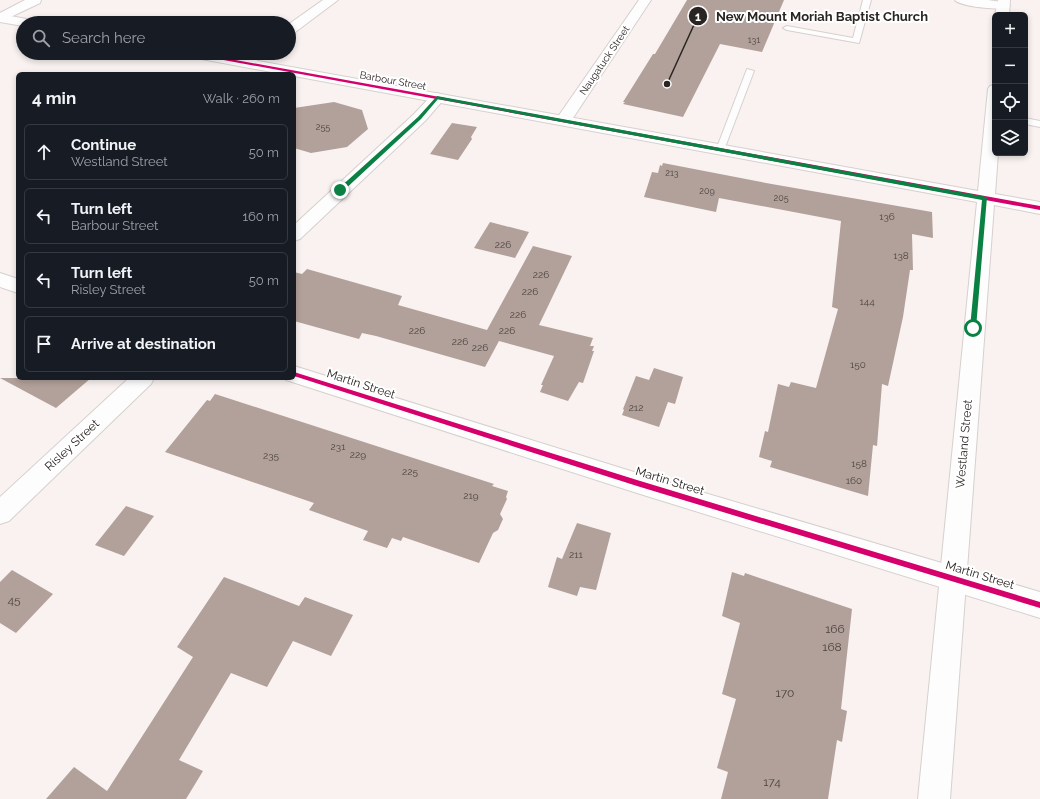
<!DOCTYPE html>
<meta charset="utf-8">
<style>
:root{--surface:#171b24;--page:#20242c;--text:#f1f3f6;--muted:#9ea1a6;--line:#363941}
body{margin:0;font-family:Raleway,sans-serif;background:var(--page);color:var(--text)}
.controls{position:absolute;right:12px;top:12px;display:grid;overflow:hidden;border-radius:6px;box-shadow:0 2px 6px #0003}
.controls button{width:36px;height:36px;display:grid;place-items:center;padding:0;border:0;border-bottom:1px solid var(--line);background:var(--surface);color:var(--text);font:20px sans-serif}
.stop{position:absolute;width:12px;height:12px;margin:-9px;border:3px solid #0b8043;border-radius:50%;background:#fff}
.stop.end{background:#0b8043;border-color:#fff;box-shadow:0 1px 4px #0008}
.list{margin:0;padding:0;list-style:none}
h2{display:flex;justify-content:space-between;align-items:center;height:52px;margin:0;padding:0 16px;font-size:17px}
h2 small{font-size:13px;font-weight:400;color:var(--muted)}
.list li{display:grid;grid-template-columns:26px 1fr auto;gap:12px;align-items:center;box-sizing:border-box;height:56px;margin:0 8px 8px;padding:0 8px;border:1px solid var(--line);border-radius:6px}
.list b{display:block;font-size:15px;white-space:nowrap}
.list p{margin:0;font-size:13px;white-space:nowrap;color:var(--muted)}
.list em{font-size:13px;font-style:normal;color:var(--muted)}
.icon{flex:none;width:22px;height:22px;fill:none;stroke:currentColor;stroke-width:2;stroke-linecap:round;stroke-linejoin:round}
.map{position:relative;flex:none;width:1040px;height:799px;overflow:hidden}
.search{position:absolute;background:var(--surface);box-shadow:0 2px 6px #0003;left:16px;top:16px;width:280px;height:44px;display:flex;align-items:center;gap:10px;box-sizing:border-box;padding:0 14px;border-radius:22px;color:var(--muted);font-size:15px}
.panel{position:absolute;background:var(--surface);box-shadow:0 2px 6px #0003;left:16px;top:72px;width:280px;height:308px;border-radius:6px}
.map>svg:first-child{display:block}
</style>
<div class="map">
<svg width="1040" height="799" viewBox="0 0 1040 799">
<rect width="100%" height="100%" fill="#f9f2f0"/>
<g fill="#b2a19a">
<polygon points="687,0 784,0 762,52 720,44 683,117 623,104 625,102 623,102 653,54 655,54"/>
<polygon points="334,102 362,110 368,129 347,147 311,153 294,148 294,108"/>
<polygon points="452,123 477,127 471,137 472,139 458,160 430,154"/>
<polygon points="663,163 766,183 932,212 933,238 912,234 913,270 910,270 903,317 888,386 882,384 877,446 873,445 868,496 770,467 772,461 759,457 765,431 768,432 778,384 789,387 791,382 816,388 838,309 832,307 841,221 719,198 716,212 644,197 652,172 658,173 660,165 662,166"/>
<polygon points="490,222 529,232 515,258 474,248"/>
<polygon points="533,246 572,256 539,325 593,338 590,346 594,346 592,351 594,351 583,383 579,382 568,401 540,392 543,385 541,385 554,356 499,341 485,367 376,336 362,333 359,339 294,321 294,272 302,274 307,269 402,296 398,305 487,330"/>
<polygon points="654,368 683,377 675,404 668,402 659,427 622,415 624,410 623,409 636,376 649,380"/>
<polygon points="0,378 91,378 56,408"/>
<polygon points="215,394 494,484 492,486 508,491 506,497 507,499 500,514 503,519 498,530 493,533 479,563 403,537 401,541 392,538 387,548 363,540 368,531 309,510 314,503 165,452 207,400 210,401"/>
<polygon points="126,506 154,516 124,556 95,545"/>
<polygon points="577,523 611,533 596,590 580,587 577,596 548,587 557,557 562,559"/>
<polygon points="12,570 53,594 16,633 0,623 0,582"/>
<polygon points="732,572 744,576 745,573 852,609 841,709 847,711 842,742 837,740 828,799 721,799 728,772 717,768 736,699 722,694 740,623 722,616"/>
<polygon points="224,577 299,606 305,597 353,615 331,656 293,641 267,687 231,673 179,760 203,771 186,799 46,799 74,767 107,791 193,657 177,647"/>
</g>
<g fill="none" stroke-linecap="round" stroke-linejoin="round">
<defs>
<g id="lane">
<polygon points="863,0 871,0 859,43 787,30 783,28 787,26 853,38"/>
<polygon points="747,69 754,71 724,150 723,152 717,152 716,150"/>
<polygon points="1025,118 1040,121 1040,127 1025,124"/>
</g>
<g id="street">
<polygon points="25,0 41,0 40,3 0,22 0,13"/>
<polygon points="323,0 338,0 294,33 289,34 289,24"/>
<polygon points="639,0 651,0 569,124 557,124 555,121"/>
<path d="M955,0H988L1008,3L1010,6C1005,12 958,6 955,0Z"/>
<polygon points="249,53 265,53 251,66 241,66 239,63"/>
<polygon points="437,93 442,95 445,98 425,121 300,239 294,241 294,225 413,115 432,95"/>
<polygon points="0,273 18,279 18,293 0,287"/>
<polygon points="294,366 637,473 1040,592 1040,618 637,493 286,380 285,378 294,378"/>
<polygon points="129,378 154,378 151,384 9,521 0,524 0,497"/>
</g>
<g id="secondary">
<polygon points="998,0 1010,0 1009,15 995,15"/>
<polygon points="0,14 32,20 34,23 23,23 23,26 0,22"/>
<polygon points="184,53 214,53 978,191 988,89 990,86 995,85 995,153 998,153 995,194 1040,202 1040,214 994,205 950,799 918,799 977,202 294,76 294,74 282,74 191,57 186,56"/>
</g>
</defs>
<use href="#lane" stroke="#d6d0ce" stroke-width="2"/>
<use href="#street" stroke="#d6d0ce" stroke-width="2"/>
<use href="#secondary" stroke="#d6d0ce" stroke-width="2"/>
<use href="#lane" fill="#fefdfd" fill-rule="evenodd"/>
<use href="#street" fill="#fefdfd" fill-rule="evenodd"/>
<use href="#secondary" fill="#fefdfd" fill-rule="evenodd"/>
<defs>
<g id="cycleway">
<polygon points="189,53 197,53 1040,206 1040,210 191,54"/>
<polygon points="294,372 637,480 1040,602 1040,608 637,486 294,376"/>
</g>
</defs>
<use href="#cycleway" stroke="#fff" stroke-width="2"/>
<use href="#cycleway" fill="#d6006c" fill-rule="evenodd"/>
</g>
<polygon fill="#0b8043" points="437,96 987,197 976,328 973,330 970,328 982,200 438,99 421,119 342,192 338,192 338,189 418,117"/>
<g text-anchor="middle" stroke-width="4" stroke-linejoin="round" paint-order="stroke">
<g font-size="9" fill="#4c4441">
<text x="754" y="43">131</text>
<text x="323" y="130">255</text>
<text x="672" y="176">213</text>
<text x="707" y="194">209</text>
<text x="781" y="201">205</text>
</g>
<g font-size="10" fill="#2a2523" stroke="#fff">
<text transform="translate(604 60) rotate(-56)" y="4">Naugatuck Street</text>
<text transform="translate(393 80) rotate(10)" y="4">Barbour Street</text>
</g>
<g font-size="10" fill="#4c4441">
<text x="887" y="220">136</text>
<text x="503" y="248">226</text>
<text x="901" y="259">138</text>
<text x="541" y="278">226</text>
<text x="530" y="295">226</text>
<text x="867" y="305">144</text>
<text x="518" y="318">226</text>
<text x="417" y="334">226</text>
<text x="507" y="334">226</text>
<text x="460" y="345">226</text>
<text x="480" y="351">226</text>
<text x="858" y="368">150</text>
<text x="636" y="411">212</text>
<text x="338" y="450">231</text>
<text x="358" y="458">229</text>
<text x="271" y="459">235</text>
<text x="859" y="467">158</text>
<text x="410" y="475">225</text>
<text x="854" y="484">160</text>
<text x="471" y="499">219</text>
<text x="576" y="558">211</text>
</g>
<g font-size="12" fill="#2a2523" stroke="#fff">
<text transform="translate(361 384) rotate(18)" y="4">Martin Street</text>
<text transform="translate(964 444) rotate(-85)" y="4">Westland Street</text>
<text transform="translate(72 445) rotate(-43)" y="4">Risley Street</text>
<text transform="translate(670 481) rotate(17)" y="4">Martin Street</text>
<text transform="translate(980 575) rotate(17)" y="4">Martin Street</text>
</g>
<g font-size="12" fill="#4c4441">
<text x="14" y="604">45</text>
<text x="835" y="633">166</text>
<text x="832" y="651">168</text>
<text x="785" y="697">170</text>
<text x="772" y="786">174</text>
</g>
</g>
<path fill="none" stroke="#2a2523" stroke-width="1.5" d="M667 84L698 16"/>
<g fill="#2a2523" stroke="#fff" stroke-width="1.5">
<circle cx="667" cy="84" r="4"/>
<circle cx="698" cy="16" r="10"/>
</g>
<g font-size="12" text-anchor="middle" font-weight="bold" fill="#fff">
<text x="698" y="21">1</text>
</g>
<g font-size="13" text-anchor="middle" font-weight="bold" fill="#2a2523" stroke="#fff" stroke-width="4" stroke-linejoin="round" paint-order="stroke">
<text x="822" y="21">New Mount Moriah Baptist Church</text>
</g>
</svg>
<div class="controls">
<button>+</button>
<button>−</button>
<button><svg class="icon" aria-label="locate" viewBox="0 0 24 24"><circle cx="12" cy="12" r="6"/><path d="M12 2v4M12 18v4M2 12h4M18 12h4"/></svg></button>
<button><svg class="icon" aria-label="layers" viewBox="0 0 24 24"><path d="M12 4l9 5-9 5-9-5zM3 14l9 5 9-5"/></svg></button>
</div>
<div class="stop" style="left:973px;top:328px"></div>
<div class="stop end" style="left:340px;top:190px"></div>
<div class="search"><svg class="icon" aria-label="search" viewBox="0 0 24 24"><circle cx="10" cy="10" r="6"/><path d="M15 15l6 6"/></svg>Search here</div>
<section class="panel">
<h2>4 min<small>Walk · 260 m</small></h2>
<ul class="list">
<li><svg class="icon" aria-label="ahead" viewBox="0 0 24 24"><path d="M12 20V5M6 11l6-6 6 6"/></svg><div><b>Continue</b><p>Westland Street</p></div><em>50 m</em></li>
<li><svg class="icon" aria-label="left" viewBox="0 0 24 24"><path d="M17 20v-9H6M10 6l-5 5 5 5"/></svg><div><b>Turn left</b><p>Barbour Street</p></div><em>160 m</em></li>
<li><svg class="icon" aria-label="left" viewBox="0 0 24 24"><path d="M17 20v-9H6M10 6l-5 5 5 5"/></svg><div><b>Turn left</b><p>Risley Street</p></div><em>50 m</em></li>
<li><svg class="icon" aria-label="arrive" viewBox="0 0 24 24"><path d="M6 21V4h12l-3 4 3 4H6"/></svg><div><b>Arrive at destination</b></div></li>
</ul>
</section>
</div>
